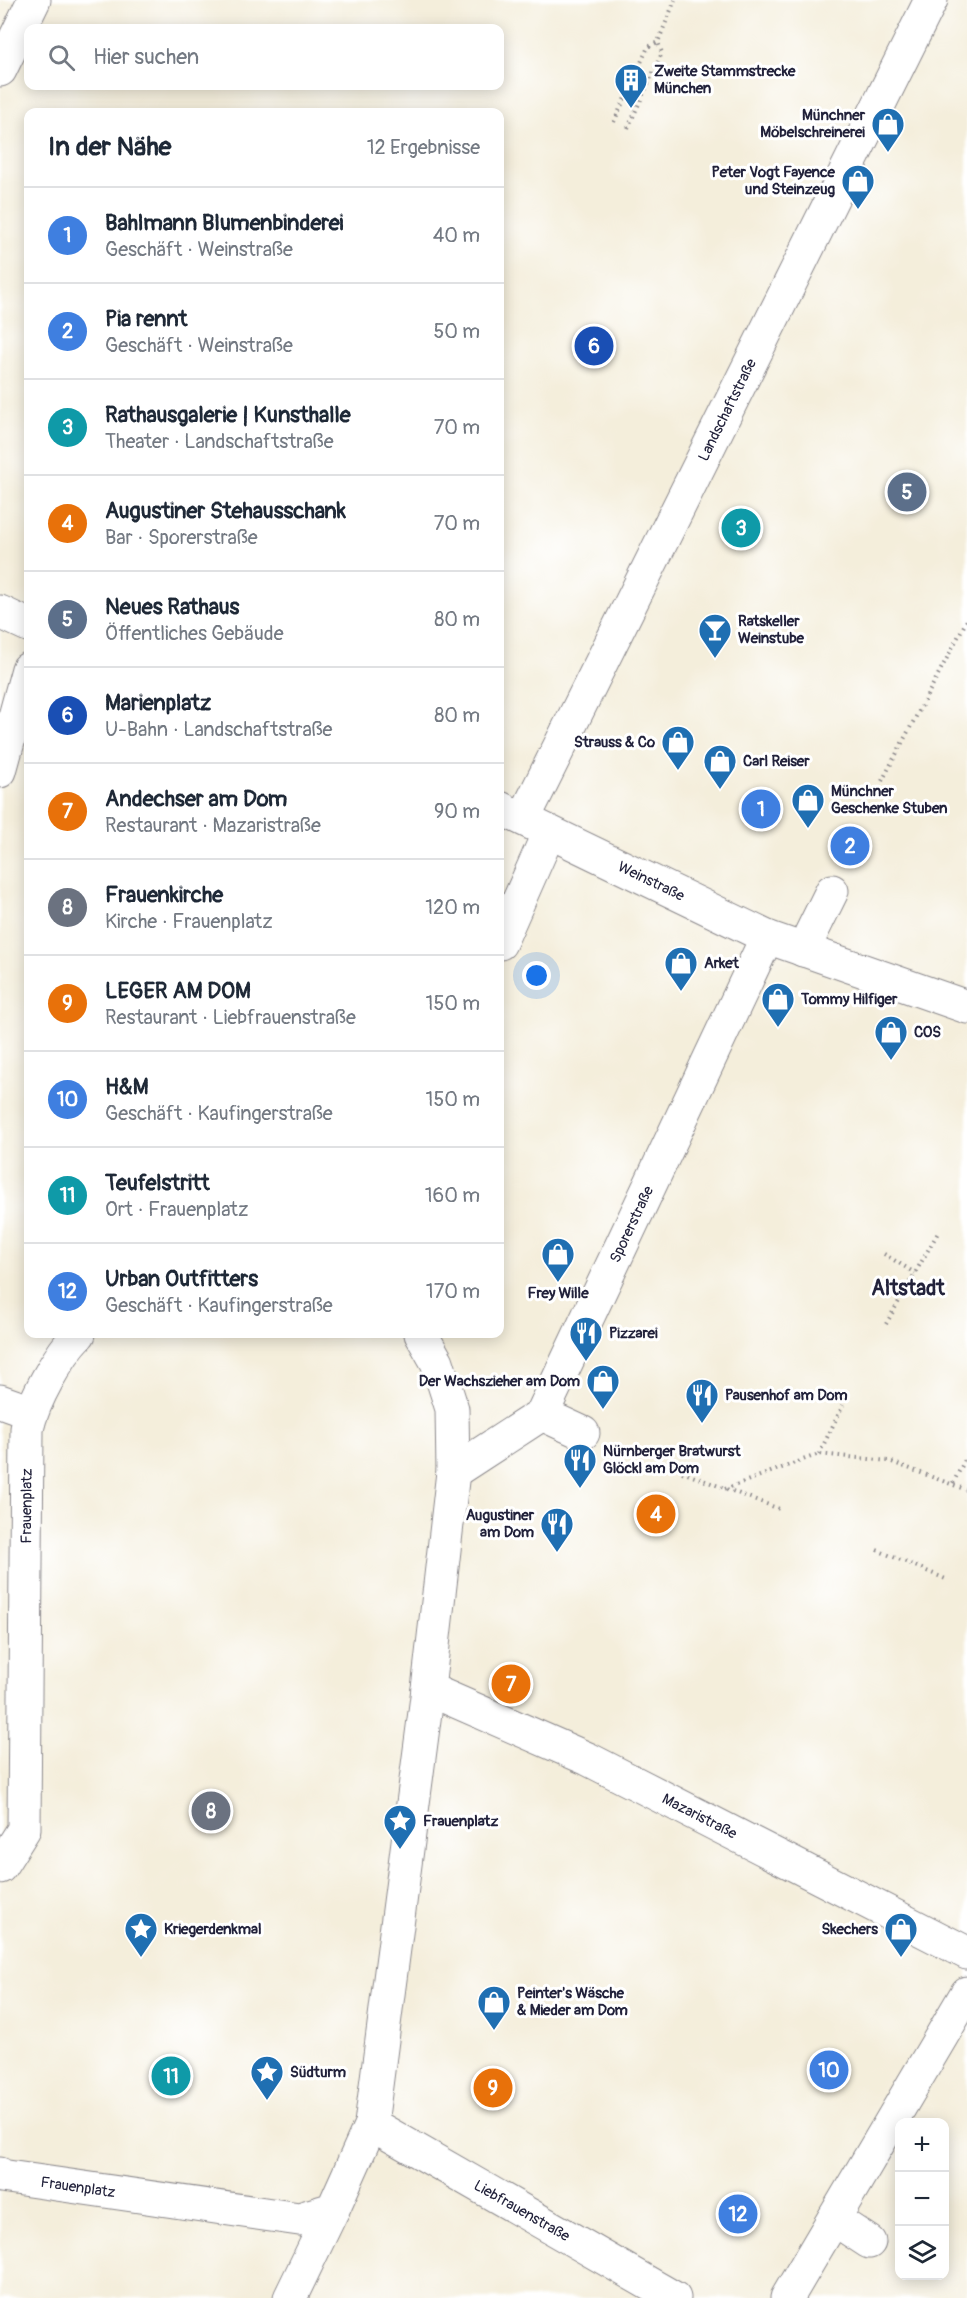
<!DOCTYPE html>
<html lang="de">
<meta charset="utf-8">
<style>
:root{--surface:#fff;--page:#f6f6f7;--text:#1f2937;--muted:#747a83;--line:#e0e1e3;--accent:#b45309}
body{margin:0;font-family:Pangolin,sans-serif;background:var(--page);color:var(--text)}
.controls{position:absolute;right:18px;bottom:18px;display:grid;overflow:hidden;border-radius:12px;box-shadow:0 3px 15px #0003}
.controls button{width:54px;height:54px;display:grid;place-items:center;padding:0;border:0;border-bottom:2px solid var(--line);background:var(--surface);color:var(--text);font:30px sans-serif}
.you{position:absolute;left:537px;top:976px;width:21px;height:21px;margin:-15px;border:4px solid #fff;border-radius:50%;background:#1a73e8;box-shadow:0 0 0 9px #1a73e833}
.badge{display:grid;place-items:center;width:39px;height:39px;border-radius:50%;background:var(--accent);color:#fff;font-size:20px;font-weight:700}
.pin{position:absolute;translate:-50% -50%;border:3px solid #fff;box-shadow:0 2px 6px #0006}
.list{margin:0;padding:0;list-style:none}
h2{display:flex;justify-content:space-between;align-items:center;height:78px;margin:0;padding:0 24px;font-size:26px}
h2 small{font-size:20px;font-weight:400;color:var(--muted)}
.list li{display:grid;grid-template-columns:39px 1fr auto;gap:18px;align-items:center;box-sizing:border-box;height:96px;padding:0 24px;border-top:2px solid var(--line)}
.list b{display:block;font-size:22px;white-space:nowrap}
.list p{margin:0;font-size:20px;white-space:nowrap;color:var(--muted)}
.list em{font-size:20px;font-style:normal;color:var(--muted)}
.icon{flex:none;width:33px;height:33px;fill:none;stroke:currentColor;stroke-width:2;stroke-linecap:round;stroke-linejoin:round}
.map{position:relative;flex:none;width:967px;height:2298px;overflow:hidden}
.search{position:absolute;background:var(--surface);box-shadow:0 3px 15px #0003;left:24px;top:24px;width:480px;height:66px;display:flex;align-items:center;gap:15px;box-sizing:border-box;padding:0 21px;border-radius:12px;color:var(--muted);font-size:22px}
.panel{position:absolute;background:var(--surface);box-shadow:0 3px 15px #0003;left:24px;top:108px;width:480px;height:1230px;border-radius:12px}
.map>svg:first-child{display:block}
</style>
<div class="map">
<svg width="967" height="2298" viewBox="0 0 967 2298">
<rect width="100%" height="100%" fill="#fff"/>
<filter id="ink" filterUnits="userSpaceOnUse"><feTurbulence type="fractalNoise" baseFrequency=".0167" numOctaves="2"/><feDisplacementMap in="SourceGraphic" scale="12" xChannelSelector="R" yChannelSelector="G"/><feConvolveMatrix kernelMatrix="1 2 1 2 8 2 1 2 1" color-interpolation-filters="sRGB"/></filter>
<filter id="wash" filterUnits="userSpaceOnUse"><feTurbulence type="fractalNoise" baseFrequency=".008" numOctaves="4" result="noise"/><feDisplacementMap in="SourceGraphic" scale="24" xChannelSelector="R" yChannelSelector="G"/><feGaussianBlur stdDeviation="1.35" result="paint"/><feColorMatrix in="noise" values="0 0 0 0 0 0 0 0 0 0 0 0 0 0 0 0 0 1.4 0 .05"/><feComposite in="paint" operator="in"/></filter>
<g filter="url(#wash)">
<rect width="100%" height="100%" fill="#f4eedb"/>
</g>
<g filter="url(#ink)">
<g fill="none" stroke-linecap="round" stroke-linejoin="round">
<defs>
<g id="street">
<polyline points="0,70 34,0"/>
<polyline points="0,612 28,625"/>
<polyline points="0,771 28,669"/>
<path id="s1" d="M500,808L767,937L967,1007"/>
<path id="s2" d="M524,818L931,0"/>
<polyline points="500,943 549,832"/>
<polyline points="803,950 832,891"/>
<polyline points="0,1401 31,1412"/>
<polyline points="542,1414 583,1433"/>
<path id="s3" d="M453,1472L542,1414L767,937"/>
<path id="s4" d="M428,1689L588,1759L967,1953"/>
<path id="s5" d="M0,1867L24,1829L27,1429C33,1401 59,1354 79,1334"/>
<path id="s6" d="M371,2124L674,2298"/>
<path id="s7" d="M0,2174L1,2176L299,2219L333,2209L371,2124L428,1689L453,1472L452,1409L437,1362L421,1334"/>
<polyline points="834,2219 869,2242"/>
<polyline points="290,2298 333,2209"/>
<polyline points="787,2298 967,1993"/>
</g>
</defs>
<use href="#street" stroke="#8b888b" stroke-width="35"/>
<g stroke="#8b888b" stroke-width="4" stroke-dasharray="1.5 4.5" stroke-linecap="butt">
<polyline points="614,122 648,47 658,42 675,0"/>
<polyline points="628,128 662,53 658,42"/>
<polyline points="882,781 967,620"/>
<polyline points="884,1254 915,1273"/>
<polyline points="886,1324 939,1231"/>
<polyline points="819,1454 843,1405"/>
<polyline points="682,1472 782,1510"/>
<polyline points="953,1483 967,1456"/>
<polyline points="725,1489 819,1454 889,1461 967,1490"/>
<polyline points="877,1550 948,1580"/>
</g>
<use href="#street" stroke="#fff" stroke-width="33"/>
</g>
</g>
<defs>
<symbol id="building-pin" viewBox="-11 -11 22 30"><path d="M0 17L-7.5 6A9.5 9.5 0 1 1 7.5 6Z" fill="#1f6fb2" stroke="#fff"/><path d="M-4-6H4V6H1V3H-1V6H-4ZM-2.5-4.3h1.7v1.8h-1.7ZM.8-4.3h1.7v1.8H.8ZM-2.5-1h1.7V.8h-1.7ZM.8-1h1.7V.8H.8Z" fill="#fff"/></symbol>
<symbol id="shop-pin" viewBox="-11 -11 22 30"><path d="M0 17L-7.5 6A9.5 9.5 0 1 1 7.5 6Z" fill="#1f6fb2" stroke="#fff"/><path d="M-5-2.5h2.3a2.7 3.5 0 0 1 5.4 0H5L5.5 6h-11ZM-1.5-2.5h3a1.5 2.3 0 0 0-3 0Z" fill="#fff"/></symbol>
<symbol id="bar-pin" viewBox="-11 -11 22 30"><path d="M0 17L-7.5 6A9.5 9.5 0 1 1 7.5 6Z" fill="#1f6fb2" stroke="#fff"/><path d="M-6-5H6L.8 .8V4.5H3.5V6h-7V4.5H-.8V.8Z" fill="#fff"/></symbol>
<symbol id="restaurant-pin" viewBox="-11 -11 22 30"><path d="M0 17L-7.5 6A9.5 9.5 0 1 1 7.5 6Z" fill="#1f6fb2" stroke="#fff"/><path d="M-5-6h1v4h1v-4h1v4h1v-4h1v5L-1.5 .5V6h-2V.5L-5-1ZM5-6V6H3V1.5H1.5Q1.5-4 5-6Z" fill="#fff"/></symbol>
<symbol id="sight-pin" viewBox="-11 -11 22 30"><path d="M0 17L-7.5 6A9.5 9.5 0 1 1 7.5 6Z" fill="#1f6fb2" stroke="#fff"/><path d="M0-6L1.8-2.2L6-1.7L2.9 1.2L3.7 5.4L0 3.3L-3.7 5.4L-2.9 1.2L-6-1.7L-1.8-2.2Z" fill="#fff"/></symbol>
</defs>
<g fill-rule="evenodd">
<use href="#building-pin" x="612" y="61" width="38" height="52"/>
<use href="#shop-pin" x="869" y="105" width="38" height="52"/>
<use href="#shop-pin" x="839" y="162" width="38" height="52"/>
<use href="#bar-pin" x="696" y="611" width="38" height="52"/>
<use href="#shop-pin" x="659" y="723" width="38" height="52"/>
<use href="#shop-pin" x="701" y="742" width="38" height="52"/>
<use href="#shop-pin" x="789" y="781" width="38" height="52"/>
<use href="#shop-pin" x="662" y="944" width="38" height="52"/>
<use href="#shop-pin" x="759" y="980" width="38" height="52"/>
<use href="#shop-pin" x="872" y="1013" width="38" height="52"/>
<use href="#shop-pin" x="539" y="1235" width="38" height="52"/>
<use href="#restaurant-pin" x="567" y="1314" width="38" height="52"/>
<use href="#shop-pin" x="584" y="1362" width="38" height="52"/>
<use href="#restaurant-pin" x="683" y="1376" width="38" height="52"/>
<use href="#restaurant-pin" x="561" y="1441" width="38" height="52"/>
<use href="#restaurant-pin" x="538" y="1505" width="38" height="52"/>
<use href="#sight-pin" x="381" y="1802" width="38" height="52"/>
<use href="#sight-pin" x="122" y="1910" width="38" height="52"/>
<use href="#shop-pin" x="882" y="1910" width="38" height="52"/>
<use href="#shop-pin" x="475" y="1983" width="38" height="52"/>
<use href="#sight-pin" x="248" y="2053" width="38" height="52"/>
</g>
<g text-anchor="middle" stroke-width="6" stroke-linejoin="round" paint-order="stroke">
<g font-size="15" font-weight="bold" fill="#22223b" stroke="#fff" text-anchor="start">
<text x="654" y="76">Zweite Stammstrecke<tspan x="654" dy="17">München</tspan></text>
<text x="865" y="120" text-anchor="end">Münchner<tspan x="865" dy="17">Möbelschreinerei</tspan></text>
<text x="835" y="177" text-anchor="end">Peter Vogt Fayence<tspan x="835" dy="17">und Steinzeug</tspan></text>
<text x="738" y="626">Ratskeller<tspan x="738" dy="17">Weinstube</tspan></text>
<text x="655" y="747" text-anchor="end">Strauss &amp; Co</text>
<text x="743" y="766">Carl Reiser</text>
<text x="831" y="796">Münchner<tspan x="831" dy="17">Geschenke Stuben</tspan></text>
<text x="704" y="968">Arket</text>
<text x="801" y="1004">Tommy Hilfiger</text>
<text x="914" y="1037">COS</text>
<text x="558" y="1298" text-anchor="middle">Frey Wille</text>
<text x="609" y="1338">Pizzarei</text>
<text x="580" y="1386" text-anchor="end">Der Wachszieher am Dom</text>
<text x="725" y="1400">Pausenhof am Dom</text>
<text x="603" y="1456">Nürnberger Bratwurst<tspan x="603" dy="17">Glöckl am Dom</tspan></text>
<text x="534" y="1520" text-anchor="end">Augustiner<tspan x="534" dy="17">am Dom</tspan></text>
<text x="423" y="1826">Frauenplatz</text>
<text x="164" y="1934">Kriegerdenkmal</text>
<text x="878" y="1934" text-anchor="end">Skechers</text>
<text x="517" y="1998">Peinter's Wäsche<tspan x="517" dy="17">&amp; Mieder am Dom</tspan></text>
<text x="290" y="2077">Südturm</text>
</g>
<g font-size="15" fill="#22223b" stroke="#fff">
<text dy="5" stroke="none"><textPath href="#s2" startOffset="456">Landschaftstraße</textPath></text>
<text dy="5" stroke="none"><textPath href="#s1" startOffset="168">Weinstraße</textPath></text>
<text dy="5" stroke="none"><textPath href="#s3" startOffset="316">Sporerstraße</textPath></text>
<text dy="5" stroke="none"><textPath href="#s5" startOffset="368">Frauenplatz</textPath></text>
<text dy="5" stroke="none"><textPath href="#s4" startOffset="300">Mazaristraße</textPath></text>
<text dy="5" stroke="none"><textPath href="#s7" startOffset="80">Frauenplatz</textPath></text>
<text dy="5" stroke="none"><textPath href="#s6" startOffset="174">Liebfrauenstraße</textPath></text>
</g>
<g font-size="21" font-weight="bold" fill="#22223b" stroke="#fff">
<text x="908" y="1295">Altstadt</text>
</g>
</g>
</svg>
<div class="controls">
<button>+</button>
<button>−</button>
<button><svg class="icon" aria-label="layers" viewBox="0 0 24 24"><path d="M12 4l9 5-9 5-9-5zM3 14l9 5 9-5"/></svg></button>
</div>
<div class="you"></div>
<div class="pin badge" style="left:761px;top:809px;background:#3f7fe0">1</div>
<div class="pin badge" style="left:850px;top:846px;background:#3f7fe0">2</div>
<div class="pin badge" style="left:741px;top:528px;background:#0f9aa8">3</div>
<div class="pin badge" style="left:656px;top:1514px;background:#e8710a">4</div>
<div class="pin badge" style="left:907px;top:492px;background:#5c6f8a">5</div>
<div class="pin badge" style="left:594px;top:346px;background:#1a4fb4">6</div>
<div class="pin badge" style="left:511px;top:1684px;background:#e8710a">7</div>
<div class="pin badge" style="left:211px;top:1811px;background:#6b7280">8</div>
<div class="pin badge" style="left:493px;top:2088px;background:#e8710a">9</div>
<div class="pin badge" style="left:829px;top:2070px;background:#3f7fe0">10</div>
<div class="pin badge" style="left:171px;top:2076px;background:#0f9aa8">11</div>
<div class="pin badge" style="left:738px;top:2214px;background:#3f7fe0">12</div>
<div class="search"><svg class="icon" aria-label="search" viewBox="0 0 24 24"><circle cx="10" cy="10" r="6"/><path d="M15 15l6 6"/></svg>Hier suchen</div>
<section class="panel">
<h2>In der Nähe<small>12 Ergebnisse</small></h2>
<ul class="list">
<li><span class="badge" style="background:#3f7fe0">1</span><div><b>Bahlmann Blumenbinderei</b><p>Geschäft · Weinstraße</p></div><em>40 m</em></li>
<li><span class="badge" style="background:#3f7fe0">2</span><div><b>Pia rennt</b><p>Geschäft · Weinstraße</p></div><em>50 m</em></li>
<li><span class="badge" style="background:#0f9aa8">3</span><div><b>Rathausgalerie | Kunsthalle</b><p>Theater · Landschaftstraße</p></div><em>70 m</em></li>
<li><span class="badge" style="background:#e8710a">4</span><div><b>Augustiner Stehausschank</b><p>Bar · Sporerstraße</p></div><em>70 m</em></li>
<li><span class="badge" style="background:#5c6f8a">5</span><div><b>Neues Rathaus</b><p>Öffentliches Gebäude</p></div><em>80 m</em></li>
<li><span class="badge" style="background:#1a4fb4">6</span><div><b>Marienplatz</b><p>U-Bahn · Landschaftstraße</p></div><em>80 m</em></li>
<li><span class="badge" style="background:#e8710a">7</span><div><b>Andechser am Dom</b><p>Restaurant · Mazaristraße</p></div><em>90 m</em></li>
<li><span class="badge" style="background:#6b7280">8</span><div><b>Frauenkirche</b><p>Kirche · Frauenplatz</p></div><em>120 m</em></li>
<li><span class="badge" style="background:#e8710a">9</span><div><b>LEGER AM DOM</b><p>Restaurant · Liebfrauenstraße</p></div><em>150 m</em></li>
<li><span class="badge" style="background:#3f7fe0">10</span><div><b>H&amp;M</b><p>Geschäft · Kaufingerstraße</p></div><em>150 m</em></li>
<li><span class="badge" style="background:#0f9aa8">11</span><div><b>Teufelstritt</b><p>Ort · Frauenplatz</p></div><em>160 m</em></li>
<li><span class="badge" style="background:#3f7fe0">12</span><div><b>Urban Outfitters</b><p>Geschäft · Kaufingerstraße</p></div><em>170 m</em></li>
</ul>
</section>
</div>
